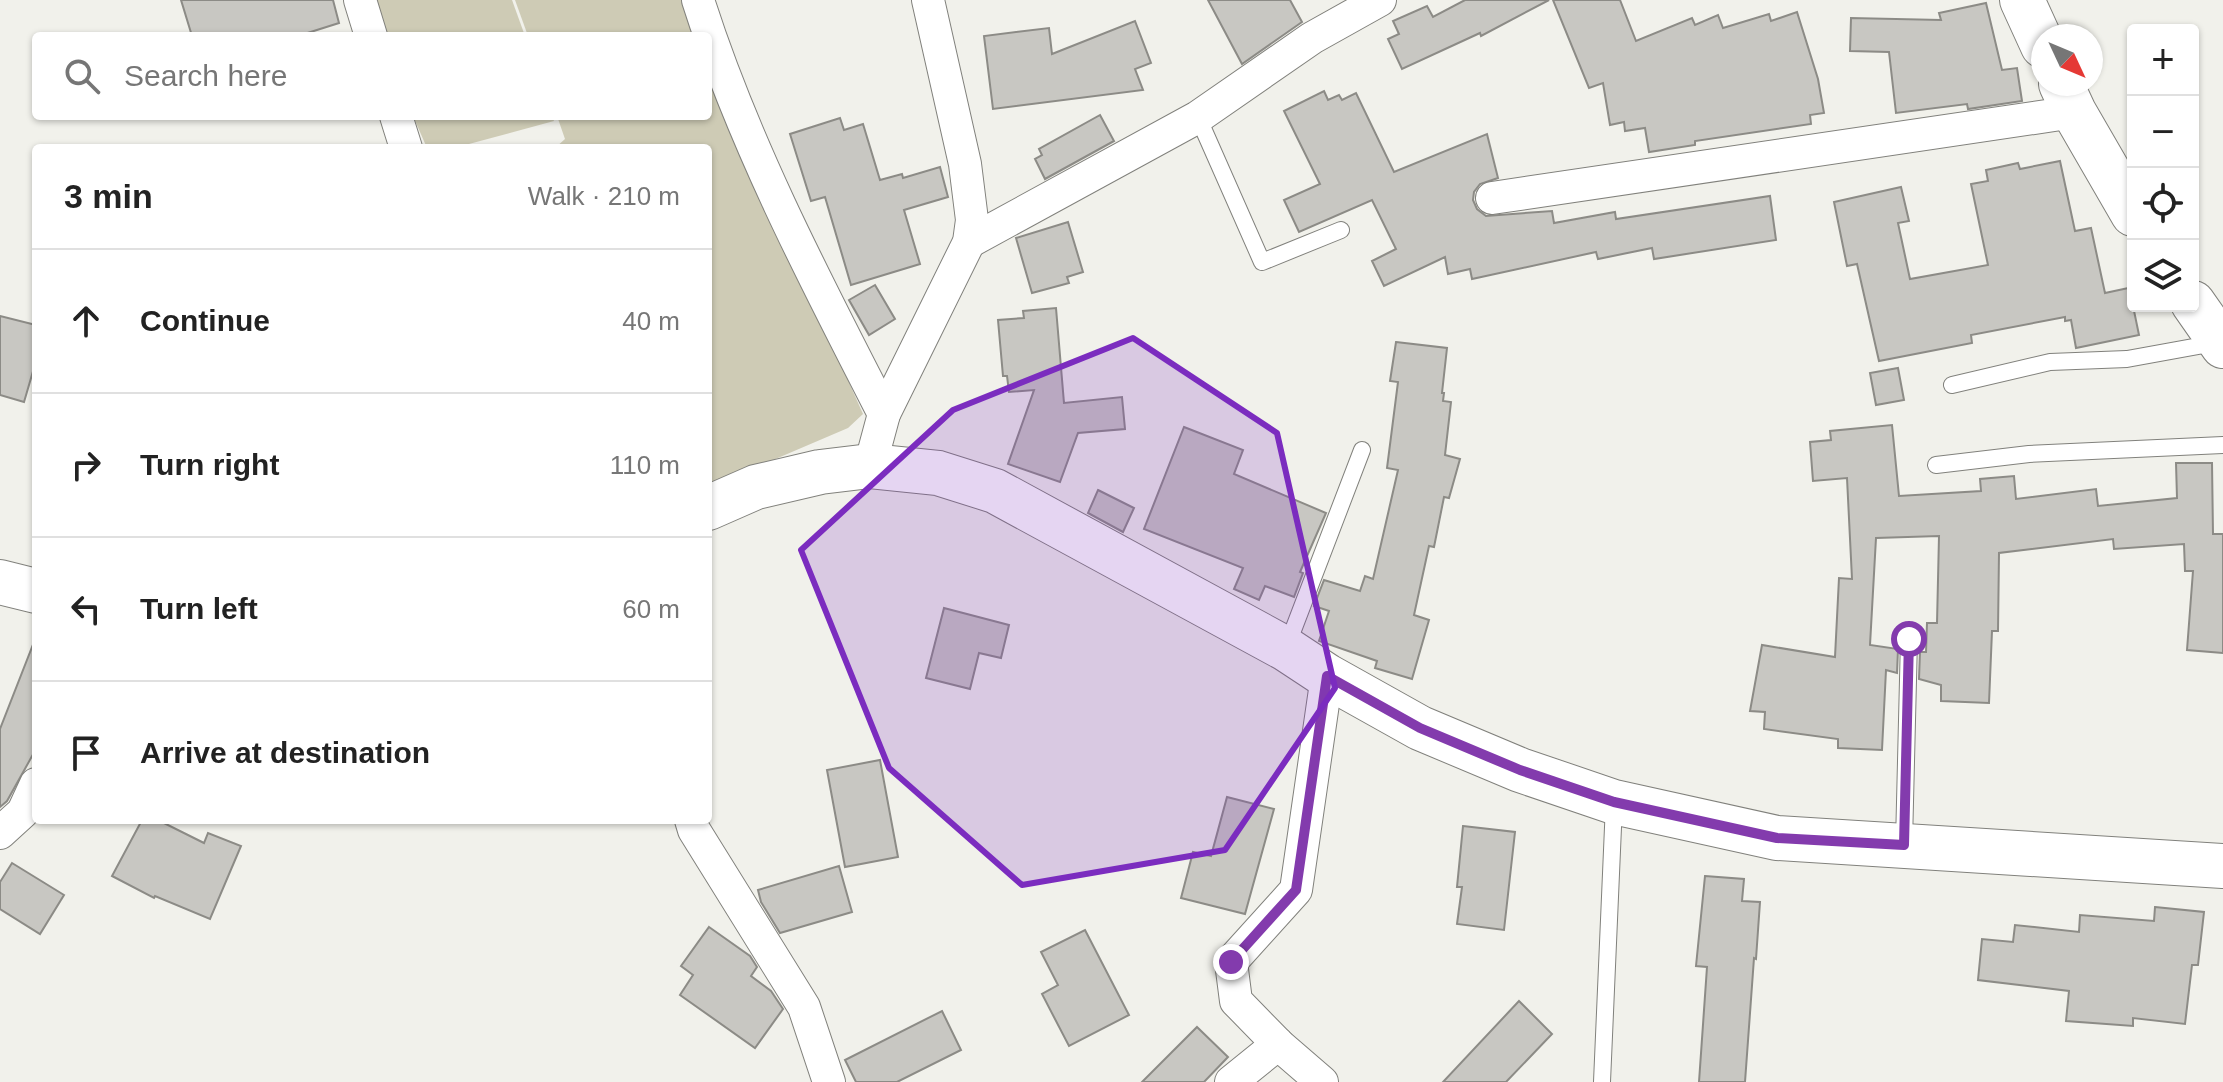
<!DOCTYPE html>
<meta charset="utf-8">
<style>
:root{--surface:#fff;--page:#f2f2f2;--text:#222;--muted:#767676;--line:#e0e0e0}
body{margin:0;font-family:Arial,sans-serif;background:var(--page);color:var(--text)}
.controls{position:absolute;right:24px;top:24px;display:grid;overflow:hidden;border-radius:8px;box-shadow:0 2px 6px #0004}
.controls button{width:72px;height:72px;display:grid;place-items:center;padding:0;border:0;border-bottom:2px solid var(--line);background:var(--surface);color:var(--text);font:40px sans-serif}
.compass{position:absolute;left:2031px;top:24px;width:72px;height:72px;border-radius:50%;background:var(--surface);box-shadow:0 2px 6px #0004;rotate:134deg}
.stop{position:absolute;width:24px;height:24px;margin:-18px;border:6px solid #833bad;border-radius:50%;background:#fff}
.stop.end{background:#833bad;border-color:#fff;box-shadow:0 2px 8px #0008}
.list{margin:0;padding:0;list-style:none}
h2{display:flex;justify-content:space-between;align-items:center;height:104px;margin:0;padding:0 32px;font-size:34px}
h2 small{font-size:26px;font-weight:400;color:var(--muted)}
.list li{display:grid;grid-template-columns:52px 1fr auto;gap:24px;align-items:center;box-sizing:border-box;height:144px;padding:0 32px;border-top:2px solid var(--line)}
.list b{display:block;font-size:30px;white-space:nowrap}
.list em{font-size:26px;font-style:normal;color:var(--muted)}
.icon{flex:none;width:44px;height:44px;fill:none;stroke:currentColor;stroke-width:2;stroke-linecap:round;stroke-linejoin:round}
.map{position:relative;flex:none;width:2223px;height:1082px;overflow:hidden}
.search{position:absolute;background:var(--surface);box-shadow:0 2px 6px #0004;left:32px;top:32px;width:680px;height:88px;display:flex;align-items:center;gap:20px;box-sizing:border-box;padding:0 28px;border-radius:8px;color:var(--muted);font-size:30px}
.panel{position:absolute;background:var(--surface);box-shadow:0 2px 6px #0004;left:32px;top:144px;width:680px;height:680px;border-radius:8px}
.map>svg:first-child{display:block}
</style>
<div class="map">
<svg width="2223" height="1082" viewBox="0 0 2223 1082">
<rect width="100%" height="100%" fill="#f1f1eb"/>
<g fill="#cecbb5">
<polygon points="360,0 512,0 525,36 377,36"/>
<polygon points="515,0 689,0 702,36 528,36"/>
<polygon points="708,54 726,106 863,414 848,428 708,488 708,148 555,148 565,139 557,116 708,116"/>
<polygon points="413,116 552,116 554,121 454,148 427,148"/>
</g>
<g fill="#c8c7c2" stroke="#8c8b86" stroke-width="2">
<polygon points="181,0 333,0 339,23 298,36 192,36"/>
<polygon points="1208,0 1290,0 1302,22 1242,64"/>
<polygon points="1465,0 1549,0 1481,36 1480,33 1402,69 1388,39 1399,34 1393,21 1427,6 1433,17"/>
<polygon points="1553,0 1620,0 1636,41 1692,18 1695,25 1718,15 1723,28 1769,14 1771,21 1797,12 1818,79 1824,113 1810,115 1811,124 1695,141 1695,145 1649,152 1645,128 1625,131 1624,122 1610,125 1603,83 1589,88"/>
<polygon points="1986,3 2002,70 2017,68 2022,101 1968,109 1967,104 1896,113 1889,52 1850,51 1851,18 1941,20 1939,13"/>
<polygon points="1135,21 1151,63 1135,69 1143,90 993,109 984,36 1049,28 1052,54"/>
<polygon points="1324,91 1328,100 1339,95 1342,100 1356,93 1394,172 1487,134 1498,178 1480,184 1474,192 1473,200 1477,209 1486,216 1552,211 1554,223 1615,212 1616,219 1770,196 1776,240 1654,259 1652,248 1598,259 1596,252 1472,279 1470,269 1448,274 1445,257 1384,286 1372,261 1396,249 1372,200 1299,232 1284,200 1320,184 1284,111"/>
<polygon points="1100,115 1114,141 1045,179 1035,159 1042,155 1039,149"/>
<polygon points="840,118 844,130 863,124 880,180 902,174 903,178 940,167 948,197 904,210 920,264 851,285 825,197 811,201 790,134"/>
<polygon points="2060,161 2075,231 2091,228 2105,293 2133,287 2133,306 2139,335 2076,348 2071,320 2065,321 2065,317 1971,335 1972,343 1879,361 1857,264 1847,266 1834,202 1901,187 1909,221 1898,223 1910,279 1988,265 1971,184 1988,181 1986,170 2018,163 2020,169"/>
<polygon points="1068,222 1083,272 1067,277 1069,283 1032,293 1016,238"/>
<polygon points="875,285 895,319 869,335 849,300"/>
<polygon points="1056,308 1064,403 1122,397 1125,429 1078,433 1060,482 1008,464 1034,390 1009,392 1007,376 1003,376 998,320 1024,318 1023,311"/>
<polygon points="0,316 36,325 36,361 24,402 0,395"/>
<polygon points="1396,342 1447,348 1442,393 1444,393 1443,401 1451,402 1445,455 1460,459 1449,498 1444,497 1434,547 1429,546 1414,615 1429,620 1412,679 1375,668 1377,661 1319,641 1329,611 1314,606 1324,580 1360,591 1365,576 1373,579 1398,470 1387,468 1398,382 1390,381"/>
<polygon points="1898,368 1904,400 1876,405 1870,373"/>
<polygon points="1892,425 1899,496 1981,491 1980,479 2014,476 2016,499 2096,489 2098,506 2177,498 2176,463 2212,463 2213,534 2223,534 2223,653 2187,650 2193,571 2185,571 2184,544 2114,549 2113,539 1999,553 1998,631 1992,631 1989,703 1941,701 1941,685 1919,679 1920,652 1926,652 1927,623 1937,623 1939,536 1876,538 1870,645 1898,649 1897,673 1886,670 1882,750 1838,748 1838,739 1764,729 1765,712 1750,711 1762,645 1835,657 1839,578 1852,579 1847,478 1813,481 1810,442 1831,440 1830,431"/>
<polygon points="1184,427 1243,450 1234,474 1326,513 1300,572 1303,573 1294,597 1265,586 1259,600 1234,589 1243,568 1144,529"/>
<polygon points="1098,490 1134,508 1123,532 1088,513"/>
<polygon points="944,608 1009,625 1001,658 979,653 970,689 926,678"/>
<polygon points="34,642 36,642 36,749 7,801 0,807 0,729"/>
<polygon points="880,760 898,857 845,867 827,770"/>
<polygon points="1227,797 1274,809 1245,914 1181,898 1193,852 1211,856"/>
<polygon points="142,820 158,820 204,843 208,833 241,846 210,919 155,896 154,898 112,876"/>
<polygon points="1463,826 1515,832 1504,930 1457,924 1462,887 1457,887"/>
<polygon points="12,863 64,895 40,934 0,909 0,882"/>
<polygon points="839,866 852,912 780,933 761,902 758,890"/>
<polygon points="1705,876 1744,879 1742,901 1760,902 1756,959 1754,958 1745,1082 1699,1082 1707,967 1696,966"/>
<polygon points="2155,907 2204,912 2198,965 2192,965 2185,1024 2133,1018 2133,1026 2066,1021 2069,991 1978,980 1982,939 2013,942 2015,925 2079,932 2080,915 2154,921"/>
<polygon points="709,927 750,956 757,967 751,976 771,991 783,1009 755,1048 680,995 693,975 681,966"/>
<polygon points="1085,930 1129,1015 1069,1046 1042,994 1058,985 1041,952"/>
<polygon points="1519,1001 1552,1034 1506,1082 1443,1082"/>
<polygon points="942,1011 961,1050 897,1082 856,1082 845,1060"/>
<polygon points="1197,1027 1228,1057 1204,1082 1142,1082"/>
</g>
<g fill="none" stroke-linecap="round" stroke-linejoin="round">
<defs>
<g id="lane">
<polyline points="1198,117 1262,262 1341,230"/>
<polyline points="1952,385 2050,362 2127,359 2215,343"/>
<polyline points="1936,465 2029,454 2223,445"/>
<polyline points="1287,646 1362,450"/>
<polyline points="1904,843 1909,639"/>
<polyline points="1602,1082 1614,804"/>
</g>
<g id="street">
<polyline points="360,0 371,36"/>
<path d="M698,0C743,142 816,282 884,414"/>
<polyline points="396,116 406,148"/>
<polyline points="1492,198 2074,112"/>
<polyline points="969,242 1198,117 1312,38 1380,0"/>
<polyline points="870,466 884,414 969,242 972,220 965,164 928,0"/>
<polyline points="691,820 694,830 804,1007 829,1082"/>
<polyline points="0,833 23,812 36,784"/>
<polyline points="1231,1082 1278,1044"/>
<polyline points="1322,1082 1278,1044 1236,1001 1231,962 1296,890 1327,676"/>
</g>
<g id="secondary">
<polyline points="2022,0 2043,46"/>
<polyline points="2061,84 2074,112 2133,214"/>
<polyline points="2193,303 2223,346"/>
<polyline points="708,508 756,487 820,472 870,466 938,473 995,491 1286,649 1327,676 1420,728 1520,770 1614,802 1777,838 2223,866"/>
<polyline points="0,582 36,591"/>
</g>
</defs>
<use href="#lane" stroke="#81817c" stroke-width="18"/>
<use href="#street" stroke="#81817c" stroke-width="34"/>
<use href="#secondary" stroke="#81817c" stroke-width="46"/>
<use href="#lane" stroke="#fff" stroke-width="16"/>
<use href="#street" stroke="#fff" stroke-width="32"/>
<use href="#secondary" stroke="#fff" stroke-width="44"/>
</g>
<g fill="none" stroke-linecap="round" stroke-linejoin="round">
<polyline stroke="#833bad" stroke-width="10" points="1231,962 1296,890 1327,676 1420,728 1520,770 1614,802 1777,838 1904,845 1909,639"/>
</g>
<path fill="#7b2cbf" fill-opacity="0.2" stroke="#7b2cbf" stroke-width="6" stroke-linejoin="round" d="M1133,338L1277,433L1335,688L1225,850L1022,885L889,768L801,550L953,410Z"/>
</svg>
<div class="controls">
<button>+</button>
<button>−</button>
<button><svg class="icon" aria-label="locate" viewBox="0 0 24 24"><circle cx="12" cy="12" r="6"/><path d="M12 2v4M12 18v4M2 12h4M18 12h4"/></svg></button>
<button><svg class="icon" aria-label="layers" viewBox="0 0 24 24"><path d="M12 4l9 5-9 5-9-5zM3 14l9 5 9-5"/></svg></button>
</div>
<svg class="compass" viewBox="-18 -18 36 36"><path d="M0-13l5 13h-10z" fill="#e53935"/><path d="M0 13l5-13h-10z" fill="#767676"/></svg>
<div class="stop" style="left:1909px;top:639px"></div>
<div class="stop end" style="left:1231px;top:962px"></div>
<div class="search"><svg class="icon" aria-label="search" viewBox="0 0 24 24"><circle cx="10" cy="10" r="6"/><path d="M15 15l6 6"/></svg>Search here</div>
<section class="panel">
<h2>3 min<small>Walk · 210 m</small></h2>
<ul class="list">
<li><svg class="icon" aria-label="ahead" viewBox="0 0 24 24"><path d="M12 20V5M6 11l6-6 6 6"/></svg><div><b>Continue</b></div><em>40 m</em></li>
<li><svg class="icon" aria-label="right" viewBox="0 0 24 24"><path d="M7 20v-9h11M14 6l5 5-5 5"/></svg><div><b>Turn right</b></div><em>110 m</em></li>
<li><svg class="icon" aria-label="left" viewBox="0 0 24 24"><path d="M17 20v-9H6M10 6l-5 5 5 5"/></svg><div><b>Turn left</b></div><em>60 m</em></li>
<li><svg class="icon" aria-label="arrive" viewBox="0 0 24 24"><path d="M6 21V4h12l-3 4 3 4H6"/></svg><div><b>Arrive at destination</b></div></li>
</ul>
</section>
</div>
